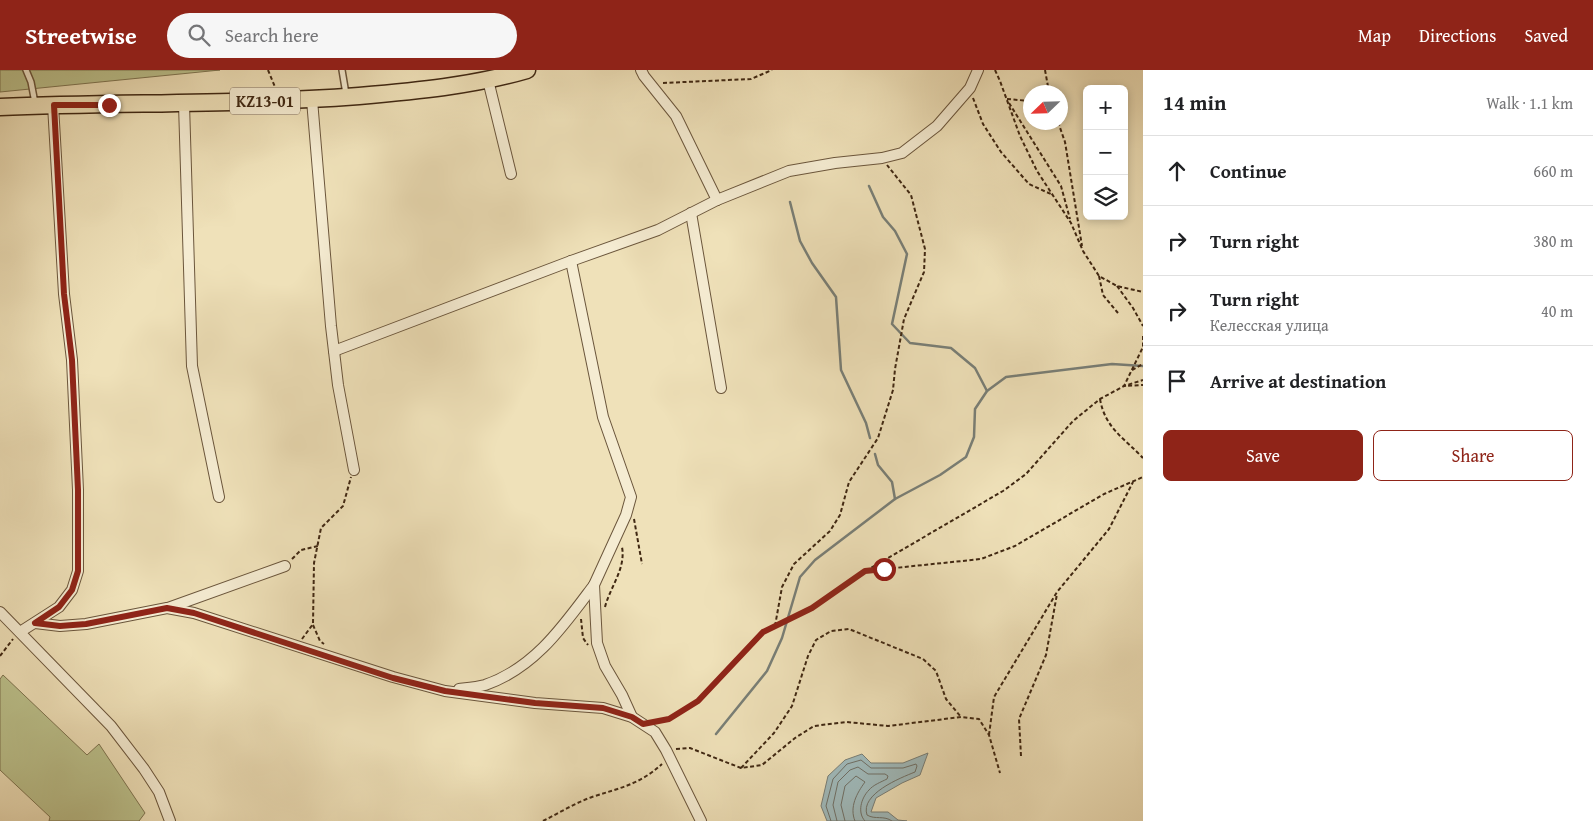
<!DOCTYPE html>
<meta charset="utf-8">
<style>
:root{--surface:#fff;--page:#f6f6f6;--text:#202124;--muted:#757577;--line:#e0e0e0;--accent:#8f2418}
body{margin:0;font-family:"Gentium Book Plus",serif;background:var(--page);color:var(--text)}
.controls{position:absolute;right:15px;top:15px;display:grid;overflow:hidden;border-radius:8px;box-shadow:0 2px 8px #0003}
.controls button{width:45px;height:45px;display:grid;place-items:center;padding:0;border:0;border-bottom:1px solid var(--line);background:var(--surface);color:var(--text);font:25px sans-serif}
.compass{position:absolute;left:1023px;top:15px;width:45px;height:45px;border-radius:50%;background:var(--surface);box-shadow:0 2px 8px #0003;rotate:247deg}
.stop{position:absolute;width:15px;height:15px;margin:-11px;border:4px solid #8f2418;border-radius:50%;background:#fff}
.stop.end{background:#8f2418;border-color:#fff;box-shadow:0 1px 5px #0008}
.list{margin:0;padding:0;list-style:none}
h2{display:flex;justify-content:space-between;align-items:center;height:65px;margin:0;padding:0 20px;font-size:21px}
h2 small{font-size:16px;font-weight:400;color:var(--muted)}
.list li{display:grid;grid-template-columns:32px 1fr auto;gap:15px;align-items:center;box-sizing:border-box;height:70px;padding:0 20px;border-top:1px solid var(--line)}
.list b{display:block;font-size:19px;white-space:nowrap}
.list p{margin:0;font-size:16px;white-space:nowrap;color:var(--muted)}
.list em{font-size:16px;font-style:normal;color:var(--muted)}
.actions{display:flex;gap:10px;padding:15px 20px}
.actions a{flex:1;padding:11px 0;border:1px solid var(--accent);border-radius:8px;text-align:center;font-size:18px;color:var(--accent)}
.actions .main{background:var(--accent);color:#fff}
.icon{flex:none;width:28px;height:28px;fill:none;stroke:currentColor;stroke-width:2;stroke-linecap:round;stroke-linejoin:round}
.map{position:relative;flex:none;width:1143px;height:751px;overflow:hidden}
header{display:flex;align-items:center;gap:30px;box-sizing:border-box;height:70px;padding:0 25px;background:var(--accent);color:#fff}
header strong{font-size:24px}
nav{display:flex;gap:28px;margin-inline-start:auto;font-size:18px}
.search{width:350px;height:45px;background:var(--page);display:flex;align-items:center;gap:12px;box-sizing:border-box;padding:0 18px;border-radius:28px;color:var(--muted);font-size:19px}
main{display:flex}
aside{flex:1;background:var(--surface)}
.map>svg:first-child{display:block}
</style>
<header>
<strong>Streetwise</strong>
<div class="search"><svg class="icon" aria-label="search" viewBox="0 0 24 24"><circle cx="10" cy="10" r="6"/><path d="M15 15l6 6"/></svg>Search here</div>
<nav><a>Map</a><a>Directions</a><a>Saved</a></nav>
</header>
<main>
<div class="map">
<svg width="1143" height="751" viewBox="0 0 1143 751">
<rect width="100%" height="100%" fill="#efe1b9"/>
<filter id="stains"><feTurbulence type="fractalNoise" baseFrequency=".004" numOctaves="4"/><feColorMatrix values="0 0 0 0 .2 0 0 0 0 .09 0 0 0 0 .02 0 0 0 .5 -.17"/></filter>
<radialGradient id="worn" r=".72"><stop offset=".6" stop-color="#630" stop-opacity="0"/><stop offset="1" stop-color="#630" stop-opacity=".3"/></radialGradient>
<g fill="#bcc28d" stroke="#7e7450">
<polygon points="0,0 220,0 0,22"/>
<polygon points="3,605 87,685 99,674 145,743 139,751 49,751 50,747 0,700 0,609"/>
</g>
<polygon fill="#a0babb" stroke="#797f77" points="928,683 920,705 902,713 876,728 871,742 888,742 898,750 907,751 827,751 821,736 828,706 845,690 862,684 871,693 903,693"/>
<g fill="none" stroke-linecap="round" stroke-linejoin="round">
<g stroke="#707066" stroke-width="1">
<path d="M831,751L826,736L833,709L847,694L861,690L871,698H903L916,694L917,696L915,702C900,708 860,724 867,745C875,750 884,745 892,751"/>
<path d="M837,751L833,735L838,712L850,700L858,697L868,704H885L888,706L887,709C881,712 873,715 869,720C861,728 857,743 865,751"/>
<path d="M845,751L841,735L845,716L856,706L865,712C857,723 849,737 855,751"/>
</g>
<g stroke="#797f77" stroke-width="2.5">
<polyline points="869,116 883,147 895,161 907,184 892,254 910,273 951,278 975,298 987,321"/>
<polyline points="790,132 800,171 812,193 836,227 841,300 866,353 870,368"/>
<polyline points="875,384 878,395 892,412 895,429"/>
<polyline points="716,664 767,601 782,568 800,507 815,490 895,429 940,405 966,387 974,367 975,339 987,321 1006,307 1112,294 1143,296"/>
</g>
<defs>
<g id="lane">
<polyline points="26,0 31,12 35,33"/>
<polyline points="342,0 346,24"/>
</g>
<g id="street">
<polyline points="641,0 644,6 676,46 717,130"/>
<polyline points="488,10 511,104"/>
<polyline points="312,30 331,256 338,315 354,400"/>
<polyline points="184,34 192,296 219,427"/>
<polyline points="691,143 721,318"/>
<polyline points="571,191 603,347 631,427 626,445 594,515 597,573 605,596 622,625 632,647"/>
<polyline points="334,281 571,191 658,160 717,130 789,101 835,93 882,88 902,83 937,56 970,18 978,0"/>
<polyline points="168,538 285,496"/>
<polyline points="0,542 111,656 144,699 159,722 170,751"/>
<polyline points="35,553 60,556 86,554 167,538 194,543 393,607 445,621 535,633 603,638 632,647 655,662 666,680 701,751"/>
<polyline points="20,562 59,537 72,520 78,501 78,420 72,290 64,224 53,35"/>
<path d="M459,619C467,618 477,617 485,615C535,598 564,555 594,515"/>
</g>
<path id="primary" d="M0,37C120,32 240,35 359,26C416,21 472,16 527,0"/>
</defs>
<use href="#lane" stroke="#6b563c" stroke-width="8"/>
<use href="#street" stroke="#6b563c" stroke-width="12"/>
<use href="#primary" stroke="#3f2712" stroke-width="19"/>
<g stroke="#3f2712" stroke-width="2" stroke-dasharray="4 2.5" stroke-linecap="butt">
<polyline points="268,0 275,17"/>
<polyline points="995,0 1000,11 1020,66 1037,101 1071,153 1083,181 1099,206 1117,216 1143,222"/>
<polyline points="1045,0 1049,22"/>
<polyline points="663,13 751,9 772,0"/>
<polyline points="973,28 983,54 1001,82 1029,114 1053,125"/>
<polyline points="1007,29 1030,31"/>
<polyline points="1009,33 1061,116 1070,149"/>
<polyline points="1058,52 1065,72 1082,176"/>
<polyline points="1099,206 1103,225 1118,243"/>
<polyline points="1117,216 1133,238 1143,256"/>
<polyline points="1143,266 1143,277 1124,316 1143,315"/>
<polyline points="1132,300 1143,294"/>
<path d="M1100,329C1105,358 1124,368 1143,388"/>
<polyline points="634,449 642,494"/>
<polyline points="292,489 301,480 318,476"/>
<polyline points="866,501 981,489 1015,476 1104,424 1143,407"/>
<path d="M605,537C610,517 626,499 622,477"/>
<polyline points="581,549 583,568 588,575"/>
<polyline points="313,555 320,571 324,574"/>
<polyline points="775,556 782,517 794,494 830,461 840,445 849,412 878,368 893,320 895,299 904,249 924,202 925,179 911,125 887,95"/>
<polyline points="302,569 313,554 314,493 321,458 343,436 351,407"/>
<polyline points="0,586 13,569"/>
<polyline points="658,651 669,649 698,631 763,562 812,538 852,509 1003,421 1026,404 1073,351 1100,329 1124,316 1143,310"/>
<polyline points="989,665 994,627 1057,522 1109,459 1133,412"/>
<polyline points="676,679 690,678 741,698 762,695 795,668 814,656 846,652 888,656 961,647 979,649 989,665 1000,703"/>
<polyline points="1021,686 1019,649 1046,585 1057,524"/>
<polyline points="741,698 774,663 792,636 808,586 816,570 831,561 849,559 923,589 936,601 946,629 961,647"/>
<path d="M543,751C559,743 575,733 592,727C619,718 639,715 662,694"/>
</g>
<use href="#lane" stroke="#f5ecd2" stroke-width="5"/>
<use href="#street" stroke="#f5ecd2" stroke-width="10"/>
<use href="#primary" stroke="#efe1b9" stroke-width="16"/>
</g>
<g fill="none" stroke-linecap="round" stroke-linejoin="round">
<polyline stroke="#8f2418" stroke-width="6" points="109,35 54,35 64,224 72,290 78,420 78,501 72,520 59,537 35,553 60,556 86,554 167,538 194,543 393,608 445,621 535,633 603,638 632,647 643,654 669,649 698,631 763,562 812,538 865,501 884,499"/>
</g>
<g text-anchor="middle" stroke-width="4" stroke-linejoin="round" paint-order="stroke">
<rect fill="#f5ecd2" stroke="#76624c" stroke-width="1" x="230" y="17.5" width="70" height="27" rx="4"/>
<g font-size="16" font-weight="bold" fill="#3f2712">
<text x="265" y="37">KZ13-01</text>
</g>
</g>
<rect width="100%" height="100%" filter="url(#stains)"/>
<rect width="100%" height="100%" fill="url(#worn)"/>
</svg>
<div class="controls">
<button>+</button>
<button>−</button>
<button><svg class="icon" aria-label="layers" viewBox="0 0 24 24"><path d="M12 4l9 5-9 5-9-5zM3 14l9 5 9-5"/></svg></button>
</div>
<svg class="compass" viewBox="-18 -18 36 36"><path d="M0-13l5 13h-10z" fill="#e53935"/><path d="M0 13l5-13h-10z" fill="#757577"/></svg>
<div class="stop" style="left:884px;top:499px"></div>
<div class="stop end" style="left:109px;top:35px"></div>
</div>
<aside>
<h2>14 min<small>Walk · 1.1 km</small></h2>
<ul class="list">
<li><svg class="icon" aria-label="ahead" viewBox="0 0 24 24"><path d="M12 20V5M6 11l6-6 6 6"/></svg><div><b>Continue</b></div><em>660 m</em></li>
<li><svg class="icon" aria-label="right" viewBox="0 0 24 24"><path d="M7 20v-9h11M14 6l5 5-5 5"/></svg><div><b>Turn right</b></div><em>380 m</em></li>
<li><svg class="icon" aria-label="right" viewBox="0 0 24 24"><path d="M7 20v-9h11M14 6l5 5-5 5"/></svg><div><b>Turn right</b><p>Келесская улица</p></div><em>40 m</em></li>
<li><svg class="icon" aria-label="arrive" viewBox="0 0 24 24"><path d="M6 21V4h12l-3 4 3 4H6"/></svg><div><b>Arrive at destination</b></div></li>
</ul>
<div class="actions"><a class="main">Save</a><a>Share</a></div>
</aside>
</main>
